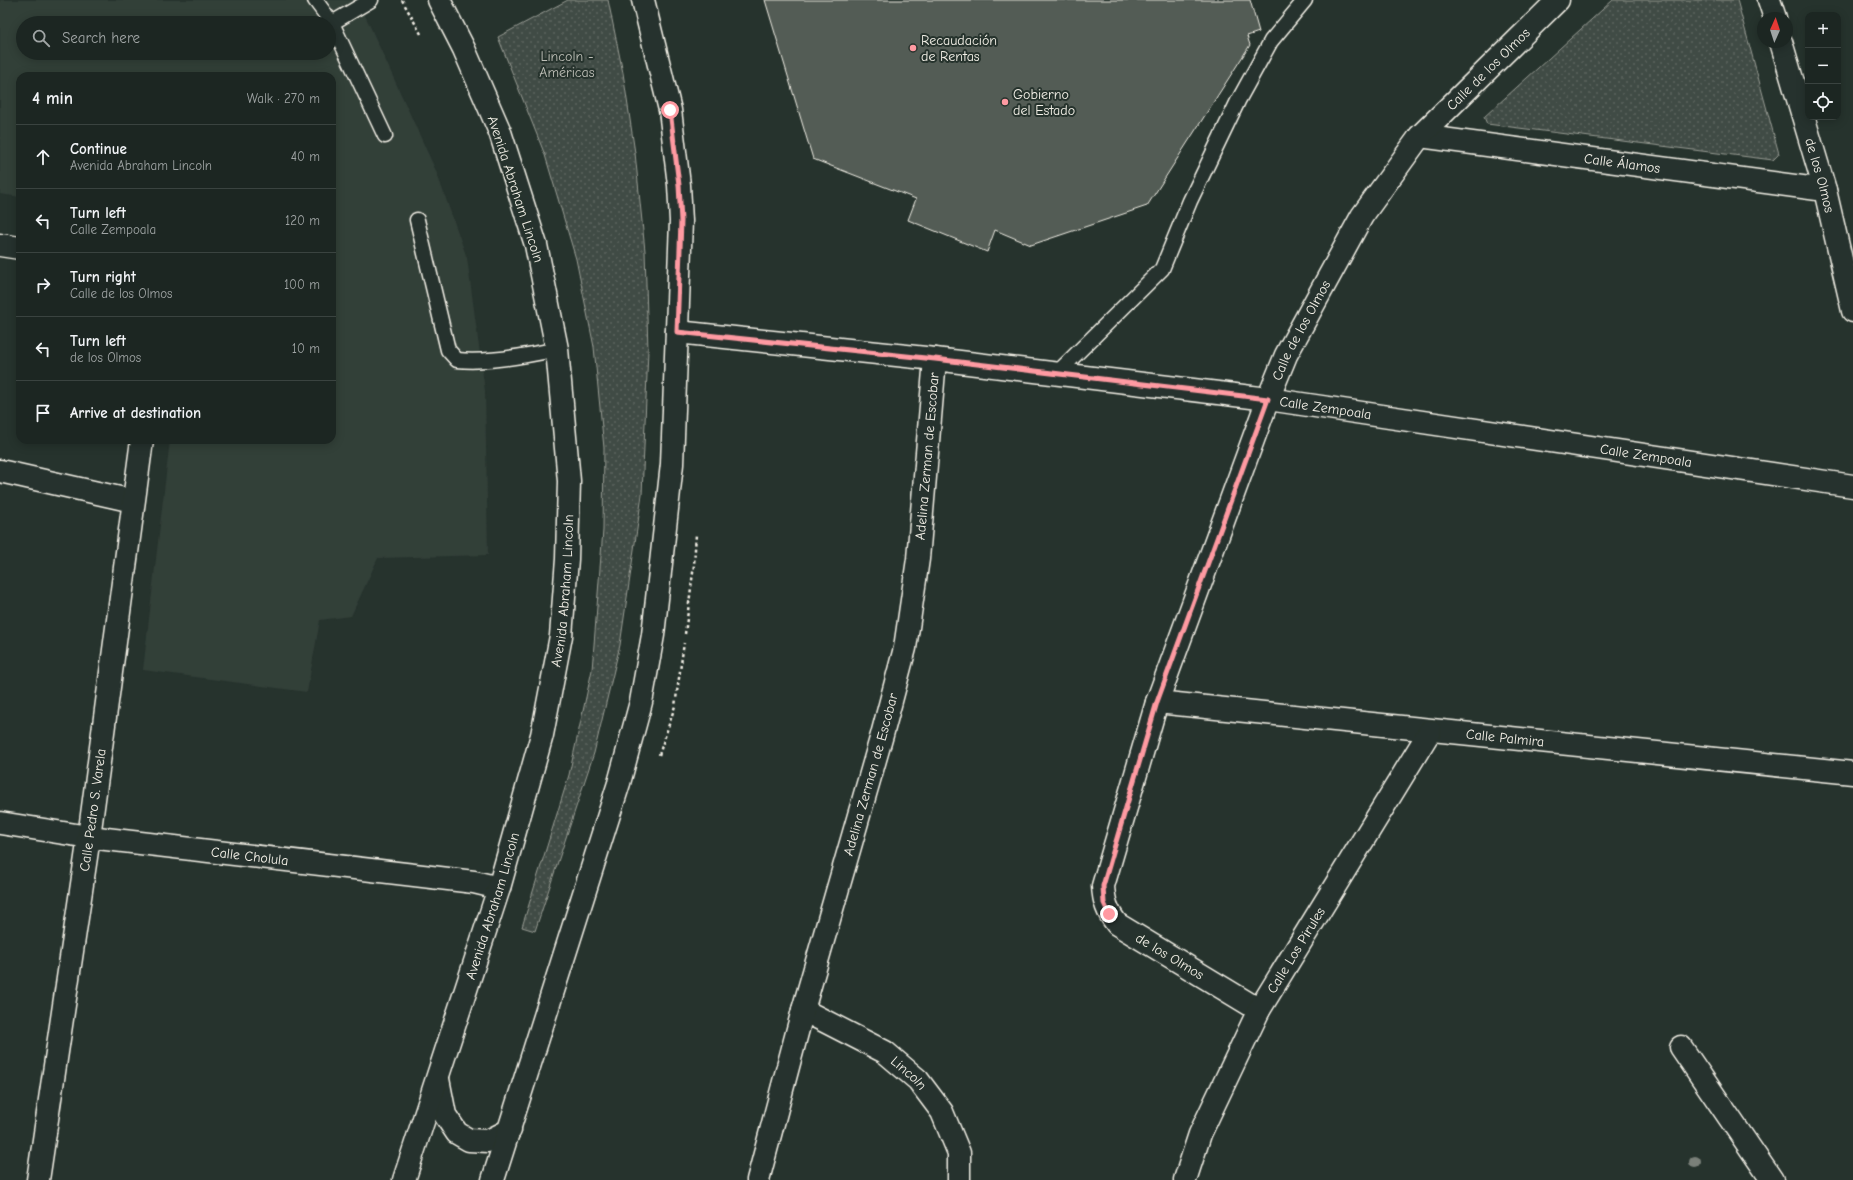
<!DOCTYPE html>
<meta charset="utf-8">
<style>
:root{--surface:#1c2622;--page:#29322f;--text:#f1f3f6;--muted:#a0a5a5;--line:#3a4340}
body{margin:0;font-family:"Comic Neue",sans-serif;background:var(--page);color:var(--text)}
.controls{position:absolute;right:12px;top:12px;display:grid;overflow:hidden;border-radius:8px;box-shadow:0 2px 10px #0003}
.controls button{width:36px;height:36px;display:grid;place-items:center;padding:0;border:0;border-bottom:1px solid var(--line);background:var(--surface);color:var(--text);font:20px sans-serif}
.compass{position:absolute;left:1757px;top:12px;width:36px;height:36px;border-radius:50%;background:var(--surface);box-shadow:0 2px 10px #0003;rotate:3deg}
.stop{position:absolute;width:12px;height:12px;margin:-9px;border:3px solid #ff9aa2;border-radius:50%;background:#fff}
.stop.end{background:#ff9aa2;border-color:#fff;box-shadow:0 1px 4px #0008}
.list{margin:0;padding:0;list-style:none}
h2{display:flex;justify-content:space-between;align-items:center;height:52px;margin:0;padding:0 16px;font-size:17px}
h2 small{font-size:13px;font-weight:400;color:var(--muted)}
.list li{display:grid;grid-template-columns:26px 1fr auto;gap:12px;align-items:center;box-sizing:border-box;height:64px;padding:0 16px;border-top:1px solid var(--line)}
.list b{display:block;font-size:15px;white-space:nowrap}
.list p{margin:0;font-size:13px;white-space:nowrap;color:var(--muted)}
.list em{font-size:13px;font-style:normal;color:var(--muted)}
.icon{flex:none;width:22px;height:22px;fill:none;stroke:currentColor;stroke-width:2;stroke-linecap:round;stroke-linejoin:round}
.map{position:relative;flex:none;width:1853px;height:1180px;overflow:hidden}
.search{position:absolute;background:var(--surface);box-shadow:0 2px 10px #0003;left:16px;top:16px;width:320px;height:44px;display:flex;align-items:center;gap:10px;box-sizing:border-box;padding:0 14px;border-radius:22px;color:var(--muted);font-size:15px}
.panel{position:absolute;background:var(--surface);box-shadow:0 2px 10px #0003;left:16px;top:72px;width:320px;height:372px;border-radius:12px}
.map>svg:first-child{display:block}
</style>
<div class="map">
<svg width="1853" height="1180" viewBox="0 0 1853 1180">
<defs>
<pattern id="park-dots" width="8" height="8" patternUnits="userSpaceOnUse"><rect width="8" height="8" fill="#414b45"/><path d="M2 2h.1M6 6h.1" fill="none" stroke="#5d6560" stroke-width="1.8" stroke-linecap="round"/></pattern>
</defs>
<rect width="100%" height="100%" fill="#26332d"/>
<filter id="ink" filterUnits="userSpaceOnUse"><feTurbulence type="fractalNoise" baseFrequency=".025" numOctaves="2"/><feDisplacementMap in="SourceGraphic" scale="8" xChannelSelector="R" yChannelSelector="G"/><feConvolveMatrix kernelMatrix="1 2 1 2 8 2 1 2 1" color-interpolation-filters="sRGB"/></filter>
<g filter="url(#ink)">
<path fill="#333f39" fill-rule="evenodd" d="M0,0H358L436,171L467,258L485,391L488,555L378,558L351,616L320,620L307,692L143,670L170,440H332V76H20V197L0,194ZM23,23H329V53H23Z"/>
<g fill="url(#park-dots)" stroke="#9a9e96">
<polygon points="568,0 608,0 623,73 635,153 645,251 648,350 642,495 620,645 594,753 535,931 522,927 569,775 592,670 603,530 604,448 594,347 576,259 545,155 498,37"/>
<polygon points="1613,0 1737,0 1779,154 1773,160 1487,124 1484,117"/>
</g>
<polygon fill="#525c55" stroke="#f4f1e8" points="765,0 1250,0 1259,32 1247,36 1250,45 1147,206 1031,245 995,230 987,252 908,220 916,199 813,159"/>
<g fill="none" stroke-linecap="round" stroke-linejoin="round">
<defs>
<g id="service">
<polyline points="315,0 332,23 385,136"/>
<polyline points="332,23 371,0"/>
<path d="M417,220L448,350L457,360C488,363 526,356 557,349"/>
<polyline points="1057,373 1162,269 1190,201 1238,101 1271,41 1305,0"/>
</g>
<g id="minor">
<polyline points="1769,0 1775,18"/>
<path id="s1" d="M1781,42L1825,190L1853,311"/>
<path id="s2" d="M1420,136L1825,190"/>
<polyline points="0,245 20,248"/>
<path id="s3" d="M677,332L935,359L1268,399L1853,486"/>
<polyline points="0,471 133,501"/>
<path id="s4" d="M1157,702L1853,773"/>
<path id="s5" d="M0,823L89,837L474,882L499,888"/>
<path id="s6" d="M803,1010L885,1052L918,1080L942,1112L959,1153V1180"/>
<path id="s7" d="M1259,1010L1117,924C1107,911 1104,902 1103,886L1157,702L1268,399L1286,355L1362,216L1420,136L1558,0"/>
<polyline points="1681,1047 1772,1180"/>
<path id="s8" d="M38,1180L89,837L142,440"/>
<path id="s9" d="M758,1180L803,1010L882,735L905,648L918,559L935,359"/>
<path id="s10" d="M1185,1180L1200,1134L1259,1010L1430,731"/>
</g>
<polyline id="secondary" points="438,1079 445,1115 457,1133 469,1140 488,1141 510,1130"/>
<g id="primary">
<path id="s11" d="M404,1180L499,888L542,735L561,636L567,559L569,481L557,349L536,245L500,132L464,49L439,0"/>
<polyline points="493,1180 619,783 641,702 653,635 672,464 681,221 679,185 670,110 643,0"/>
</g>
</defs>
<use href="#service" stroke="#f4f1e8" stroke-width="17"/>
<use href="#minor" stroke="#f4f1e8" stroke-width="25"/>
<use href="#secondary" stroke="#f4f1e8" stroke-width="25"/>
<use href="#primary" stroke="#f4f1e8" stroke-width="25"/>
<g stroke="#f4f1e8" stroke-width="2.5" stroke-dasharray="3 3" stroke-linecap="butt">
<polyline points="402,0 421,34"/>
<polyline points="685,634 694,565 696,534"/>
<polyline points="659,755 675,706 684,643"/>
</g>
<use href="#service" stroke="#26332d" stroke-width="14"/>
<use href="#minor" stroke="#26332d" stroke-width="22"/>
<use href="#secondary" stroke="#26332d" stroke-width="22"/>
<use href="#primary" stroke="#26332d" stroke-width="22"/>
</g>
<circle fill="#7a8079" cx="1695" cy="1162" r="6"/>
</g>
<g fill="none" stroke-linecap="round" stroke-linejoin="round" filter="url(#ink)">
<polyline stroke="#ff9aa2" stroke-width="5" points="670,110 679,185 681,221 677,332 935,359 1268,399 1157,702 1103,886 1104,903 1109,914"/>
</g>
<g fill="#ff9aa2" stroke="#26332d" stroke-width="1.5">
<circle cx="913" cy="48" r="4"/>
<circle cx="1005" cy="102" r="4"/>
</g>
<g text-anchor="middle" stroke-width="4" stroke-linejoin="round" paint-order="stroke">
<g font-size="14" fill="#f4f1e8" stroke="#26332d" text-anchor="start">
<text x="921" y="45">Recaudación<tspan x="921" dy="16">de Rentas</tspan></text>
<text x="1013" y="99">Gobierno<tspan x="1013" dy="16">del Estado</tspan></text>
</g>
<g font-size="14" fill="#bebfb7" stroke="#26332d">
<text x="567" y="61">Lincoln -<tspan x="567" dy="16">Américas</tspan></text>
</g>
<g font-size="14" fill="#f4f1e8" stroke="#26332d">
<text dy="5" stroke="none"><textPath href="#s7" startOffset="1122">Calle de los Olmos</textPath></text>
<text dy="5" stroke="none"><textPath href="#s2" startOffset="204">Calle Álamos</textPath></text>
<text dy="5" stroke="none"><textPath href="#s1" startOffset="139">de los Olmos</textPath></text>
<text transform="translate(516 189) rotate(72)" y="5">Avenida Abraham Lincoln</text>
<text dy="5" stroke="none"><textPath href="#s7" startOffset="798">Calle de los Olmos</textPath></text>
<text dy="5" stroke="none"><textPath href="#s3" startOffset="653">Calle Zempoala</textPath></text>
<text dy="5" stroke="none"><textPath href="#s3" startOffset="977">Calle Zempoala</textPath></text>
<text dy="5" stroke="none"><textPath href="#s9" startOffset="745">Adelina Zerman de Escobar</textPath></text>
<text dy="5" stroke="none"><textPath href="#s11" startOffset="612">Avenida Abraham Lincoln</textPath></text>
<text dy="5" stroke="none"><textPath href="#s4" startOffset="350">Calle Palmira</textPath></text>
<text dy="5" stroke="none"><textPath href="#s9" startOffset="421">Adelina Zerman de Escobar</textPath></text>
<text dy="5" stroke="none"><textPath href="#s8" startOffset="374">Calle Pedro S. Varela</textPath></text>
<text dy="5" stroke="none"><textPath href="#s5" startOffset="252">Calle Cholula</textPath></text>
<text dy="5" stroke="none"><textPath href="#s11" startOffset="288">Avenida Abraham Lincoln</textPath></text>
<text dy="5" stroke="none"><textPath href="#s10" startOffset="256">Calle Los Pirules</textPath></text>
<text transform="translate(1170 956) rotate(31)" y="5">de los Olmos</text>
<text dy="5" stroke="none"><textPath href="#s6" startOffset="124">Lincoln</textPath></text>
</g>
</g>
</svg>
<div class="controls">
<button>+</button>
<button>−</button>
<button><svg class="icon" aria-label="locate" viewBox="0 0 24 24"><circle cx="12" cy="12" r="6"/><path d="M12 2v4M12 18v4M2 12h4M18 12h4"/></svg></button>
</div>
<svg class="compass" viewBox="-18 -18 36 36"><path d="M0-13l5 13h-10z" fill="#e53935"/><path d="M0 13l5-13h-10z" fill="#a0a5a5"/></svg>
<div class="stop" style="left:670px;top:110px"></div>
<div class="stop end" style="left:1109px;top:914px"></div>
<div class="search"><svg class="icon" aria-label="search" viewBox="0 0 24 24"><circle cx="10" cy="10" r="6"/><path d="M15 15l6 6"/></svg>Search here</div>
<section class="panel">
<h2>4 min<small>Walk · 270 m</small></h2>
<ul class="list">
<li><svg class="icon" aria-label="ahead" viewBox="0 0 24 24"><path d="M12 20V5M6 11l6-6 6 6"/></svg><div><b>Continue</b><p>Avenida Abraham Lincoln</p></div><em>40 m</em></li>
<li><svg class="icon" aria-label="left" viewBox="0 0 24 24"><path d="M17 20v-9H6M10 6l-5 5 5 5"/></svg><div><b>Turn left</b><p>Calle Zempoala</p></div><em>120 m</em></li>
<li><svg class="icon" aria-label="right" viewBox="0 0 24 24"><path d="M7 20v-9h11M14 6l5 5-5 5"/></svg><div><b>Turn right</b><p>Calle de los Olmos</p></div><em>100 m</em></li>
<li><svg class="icon" aria-label="left" viewBox="0 0 24 24"><path d="M17 20v-9H6M10 6l-5 5 5 5"/></svg><div><b>Turn left</b><p>de los Olmos</p></div><em>10 m</em></li>
<li><svg class="icon" aria-label="arrive" viewBox="0 0 24 24"><path d="M6 21V4h12l-3 4 3 4H6"/></svg><div><b>Arrive at destination</b></div></li>
</ul>
</section>
</div>
